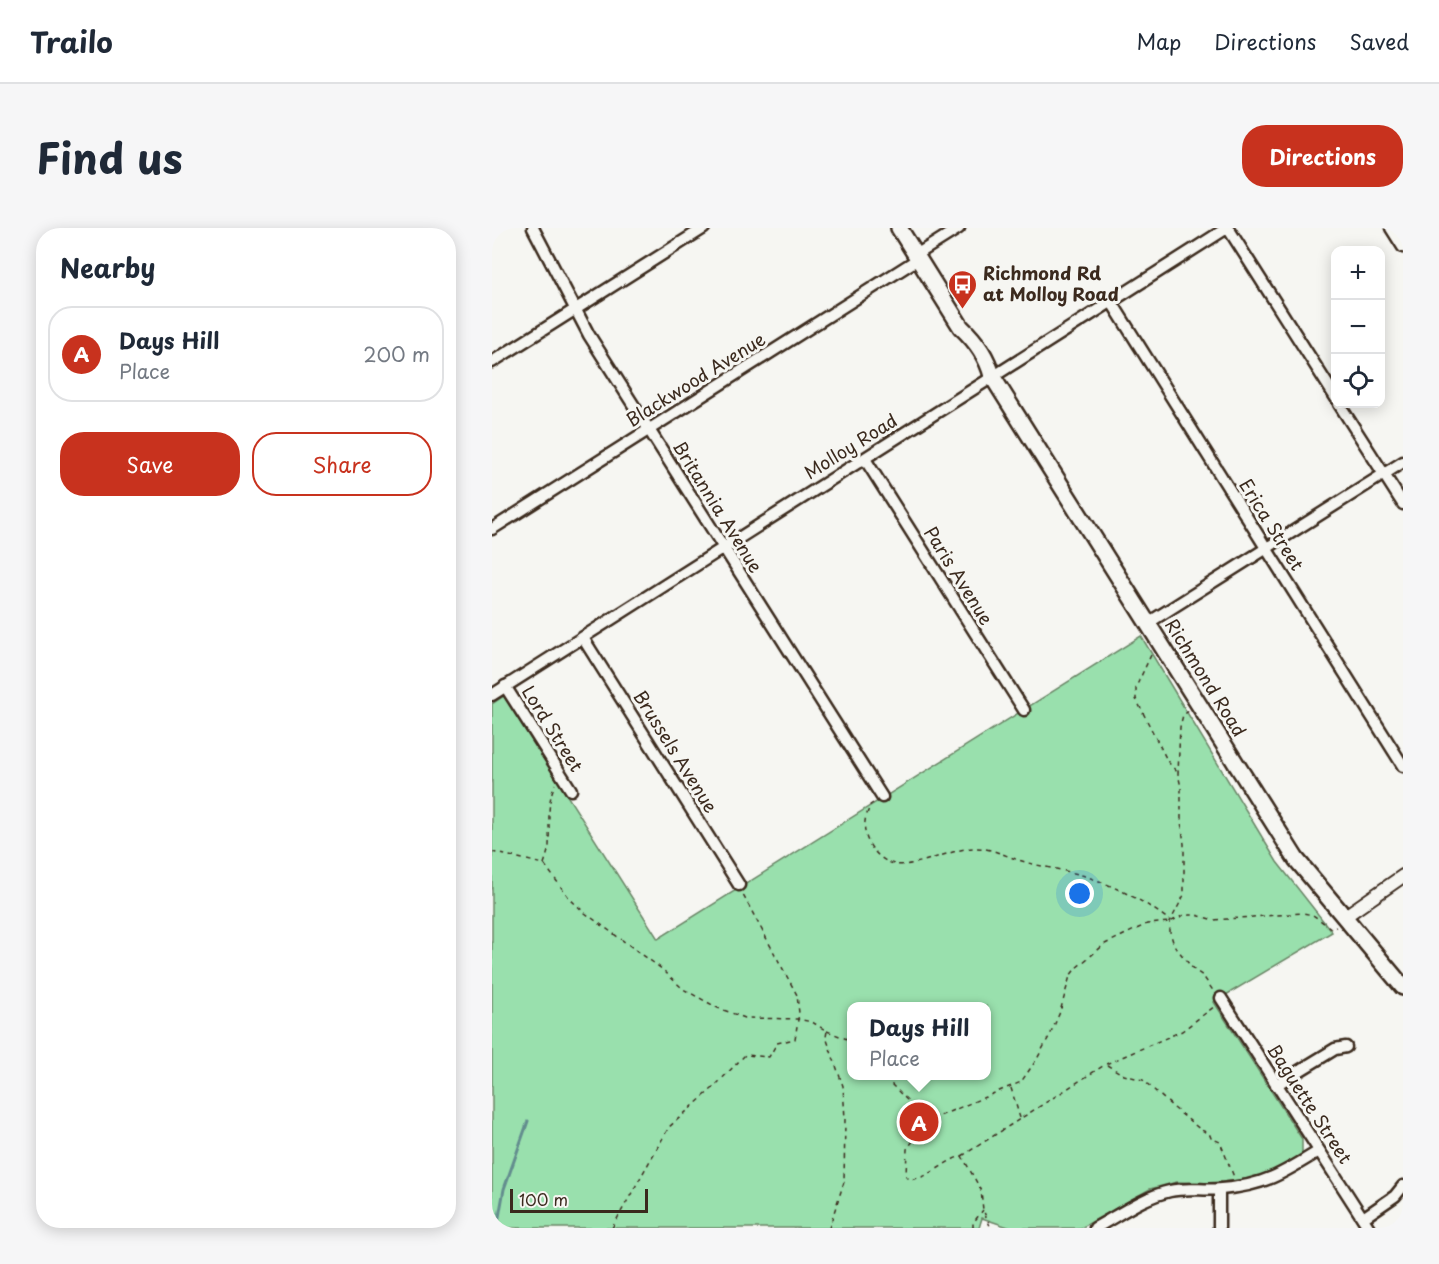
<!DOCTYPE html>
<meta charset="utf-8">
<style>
:root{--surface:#fff;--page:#f6f6f7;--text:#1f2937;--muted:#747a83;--line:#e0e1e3;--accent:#c8321e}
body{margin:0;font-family:"Playpen Sans",sans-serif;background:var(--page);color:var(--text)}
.controls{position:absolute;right:18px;top:18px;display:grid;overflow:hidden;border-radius:12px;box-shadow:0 3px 15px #0003}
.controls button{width:54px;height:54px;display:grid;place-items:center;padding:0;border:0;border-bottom:2px solid var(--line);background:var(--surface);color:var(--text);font:30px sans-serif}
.scale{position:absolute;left:18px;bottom:15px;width:138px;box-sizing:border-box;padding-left:6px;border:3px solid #3b2a1e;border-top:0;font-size:16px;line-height:21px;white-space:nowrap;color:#3b2a1e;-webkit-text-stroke:4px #f6f6f2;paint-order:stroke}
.you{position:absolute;left:588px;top:666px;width:21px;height:21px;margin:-15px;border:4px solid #fff;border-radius:50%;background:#1a73e8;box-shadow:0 0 0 9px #1a73e833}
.badge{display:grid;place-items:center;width:39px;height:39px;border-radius:50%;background:var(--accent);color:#fff;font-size:20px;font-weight:700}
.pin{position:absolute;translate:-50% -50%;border:3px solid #fff;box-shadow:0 2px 6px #0006}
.popup{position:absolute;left:355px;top:774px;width:144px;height:78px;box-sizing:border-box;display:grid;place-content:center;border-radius:12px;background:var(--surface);filter:drop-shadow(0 2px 4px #0005);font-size:20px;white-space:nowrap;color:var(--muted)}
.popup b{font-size:22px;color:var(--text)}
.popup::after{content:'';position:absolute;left:50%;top:100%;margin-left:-12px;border:12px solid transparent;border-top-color:var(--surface)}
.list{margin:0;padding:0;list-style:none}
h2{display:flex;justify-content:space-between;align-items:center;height:78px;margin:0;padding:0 24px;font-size:26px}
h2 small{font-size:20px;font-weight:400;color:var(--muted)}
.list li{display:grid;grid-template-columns:39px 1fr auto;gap:18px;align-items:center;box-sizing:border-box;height:96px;margin:0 12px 12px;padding:0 12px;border:2px solid var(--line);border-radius:24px}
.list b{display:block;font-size:22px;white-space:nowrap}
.list p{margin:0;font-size:20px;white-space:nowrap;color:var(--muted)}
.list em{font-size:20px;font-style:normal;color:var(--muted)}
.actions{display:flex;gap:12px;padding:18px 24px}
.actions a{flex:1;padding:14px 0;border:2px solid var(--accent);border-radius:24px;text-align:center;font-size:21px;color:var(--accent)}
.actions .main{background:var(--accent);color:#fff}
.icon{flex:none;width:33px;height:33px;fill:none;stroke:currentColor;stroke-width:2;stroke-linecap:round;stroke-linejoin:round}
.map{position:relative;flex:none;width:911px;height:1000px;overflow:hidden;border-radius:24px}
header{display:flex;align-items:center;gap:36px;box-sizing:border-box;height:84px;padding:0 30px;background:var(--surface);border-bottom:2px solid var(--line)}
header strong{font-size:28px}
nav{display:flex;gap:33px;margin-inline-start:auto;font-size:21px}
.intro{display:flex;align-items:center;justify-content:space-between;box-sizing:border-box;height:144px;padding:0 36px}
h1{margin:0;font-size:42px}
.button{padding:15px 27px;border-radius:24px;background:var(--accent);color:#fff;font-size:21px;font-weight:700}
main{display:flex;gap:36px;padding:0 36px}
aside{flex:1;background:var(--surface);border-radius:24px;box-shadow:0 3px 15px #0003}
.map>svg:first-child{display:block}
</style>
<header>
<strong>Trailo</strong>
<nav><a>Map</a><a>Directions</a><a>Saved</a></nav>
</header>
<div class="intro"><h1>Find us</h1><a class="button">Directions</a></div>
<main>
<aside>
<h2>Nearby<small></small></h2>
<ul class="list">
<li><span class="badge">A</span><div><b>Days Hill</b><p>Place</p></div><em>200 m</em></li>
</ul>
<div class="actions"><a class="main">Save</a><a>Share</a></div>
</aside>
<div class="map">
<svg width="911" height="1000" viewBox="0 0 911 1000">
<rect width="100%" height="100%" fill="#f6f6f2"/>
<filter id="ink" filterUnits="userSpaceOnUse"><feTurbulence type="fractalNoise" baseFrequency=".0167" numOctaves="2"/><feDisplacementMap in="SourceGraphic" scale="12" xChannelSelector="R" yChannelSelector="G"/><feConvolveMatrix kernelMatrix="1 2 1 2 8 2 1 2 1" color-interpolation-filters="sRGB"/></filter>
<g filter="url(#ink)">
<path fill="#99e0ad" stroke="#6a8566" stroke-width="1.5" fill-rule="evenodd" d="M649,408L785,634L840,704L722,774L810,911V927L788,941L768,949L723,955L685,954L658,961L589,1000H519L490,990L487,1000H0V476L12,468L166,711ZM360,778H494V848H360Z"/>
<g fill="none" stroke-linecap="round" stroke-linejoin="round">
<polyline stroke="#638d8e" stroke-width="3" points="5,1000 12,961 36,893"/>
<defs>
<g id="minor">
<polyline points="41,0 97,107 390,569"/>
<polyline points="736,0 844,170"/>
<polyline points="899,0 911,19"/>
<polyline points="424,27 467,0"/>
<polyline points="619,73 911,538"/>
<polyline points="0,134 212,0"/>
<polyline points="847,176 911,276"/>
<polyline points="373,231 532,482"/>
<polyline points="0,301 426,31"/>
<polyline points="656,395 911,234"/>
<polyline points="91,410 247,657"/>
<polyline points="13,458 79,562"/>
<polyline points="0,467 735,0"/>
<polyline points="729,770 877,1000"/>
<polyline points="784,857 843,821 854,819"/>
<polyline points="727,962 727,1000"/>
<polyline points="871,990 903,968 911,958"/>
<path d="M603,1000C627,987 651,969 678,963C695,959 712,963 729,961C771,958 792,945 827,923"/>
</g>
<polyline id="tertiary" points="852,689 911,648"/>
<path id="secondary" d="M407,0L469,99C484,113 495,128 500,148L804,631L911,759"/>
</defs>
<use href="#minor" stroke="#3b2a1e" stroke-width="15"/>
<use href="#tertiary" stroke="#3b2a1e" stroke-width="16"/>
<use href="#secondary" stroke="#3b2a1e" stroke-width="20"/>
<g stroke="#3b2a1e" stroke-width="1.5" stroke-dasharray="4.5 4.5" stroke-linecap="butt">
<polyline points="659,427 644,459 644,471 676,534 686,545"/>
<polyline points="697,483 691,487 688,499 686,546 689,559 689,593 692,616 692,667 678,694 678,704 682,717 701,741 711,748 722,764"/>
<path d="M381,575L378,577C377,582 373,589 373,594C370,612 385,632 402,636C423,641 458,621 482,620C499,619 515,629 530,633C549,639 569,641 589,647C615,654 657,675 678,693"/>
<polyline points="0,624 52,636 78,671 93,685 170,741 191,761 226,780 253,790 306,791 320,794 335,803 334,809 351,858 353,891 352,954 337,1000"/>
<path d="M52,636C54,630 56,624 57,618C58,596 54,576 63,556"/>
<polyline points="335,803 360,813"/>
<polyline points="615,837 632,847 651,852 682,880 709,902 717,905 719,910 728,914 742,949"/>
<polyline points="396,848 400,857 432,889 445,889 529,854 545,831 559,805 568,784 578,748 584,740 613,716 655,696 678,694 692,687 704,687 722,692 811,685 821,687 840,701 844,699"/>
<polyline points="519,860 528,890"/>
<path d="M433,890V897L415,921L414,948L417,951C437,952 451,933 470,928L489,962L491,982L499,1000"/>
<polyline points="470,928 614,836 690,803 723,778"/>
<polyline points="120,1000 177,899 220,861 253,827 277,829 285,815 303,811 307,785 305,767 251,667"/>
<polyline points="481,1000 481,995 491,982"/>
</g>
<use href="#minor" stroke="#f6f6f2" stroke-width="10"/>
<use href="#tertiary" stroke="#f6f6f2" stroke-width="12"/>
<use href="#secondary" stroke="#f6f6f2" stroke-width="15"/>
</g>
</g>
<defs>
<symbol id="bus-pin" viewBox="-11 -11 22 30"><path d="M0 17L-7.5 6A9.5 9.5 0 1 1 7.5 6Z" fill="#c8321e" stroke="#f6f6f2"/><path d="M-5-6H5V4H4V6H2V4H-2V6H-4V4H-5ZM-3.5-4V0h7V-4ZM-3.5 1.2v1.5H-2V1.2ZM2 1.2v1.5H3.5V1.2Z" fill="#fff"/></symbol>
</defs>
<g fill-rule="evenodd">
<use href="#bus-pin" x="454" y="40" width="33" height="45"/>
</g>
<g text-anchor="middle" stroke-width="6" stroke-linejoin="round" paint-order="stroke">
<g font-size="18" font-weight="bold" fill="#3b2a1e" stroke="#f6f6f2" text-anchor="start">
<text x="491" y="52">Richmond Rd<tspan x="491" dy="21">at Molloy Road</tspan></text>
</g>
<g font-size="18" fill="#3b2a1e" stroke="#f6f6f2">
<text transform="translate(204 152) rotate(-32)" y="6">Blackwood Avenue</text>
<text transform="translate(359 219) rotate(-32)" y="6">Molloy Road</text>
<text transform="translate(225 279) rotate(58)" y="6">Britannia Avenue</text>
<text transform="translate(779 297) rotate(58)" y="6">Erica Street</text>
<text transform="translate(466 348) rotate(58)" y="6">Paris Avenue</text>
<text transform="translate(713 450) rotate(58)" y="6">Richmond Road</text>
<text transform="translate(60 501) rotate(58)" y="6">Lord Street</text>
<text transform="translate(183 524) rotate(58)" y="6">Brussels Avenue</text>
<text transform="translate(817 876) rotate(57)" y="6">Baguette Street</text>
</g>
</g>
</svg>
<div class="controls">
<button>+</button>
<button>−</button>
<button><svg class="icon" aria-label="locate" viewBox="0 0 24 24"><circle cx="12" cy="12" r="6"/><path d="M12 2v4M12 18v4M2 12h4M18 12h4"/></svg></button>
</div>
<div class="scale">100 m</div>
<div class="you"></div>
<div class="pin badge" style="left:427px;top:894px">A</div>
<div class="popup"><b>Days Hill</b>Place</div>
</div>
</main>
